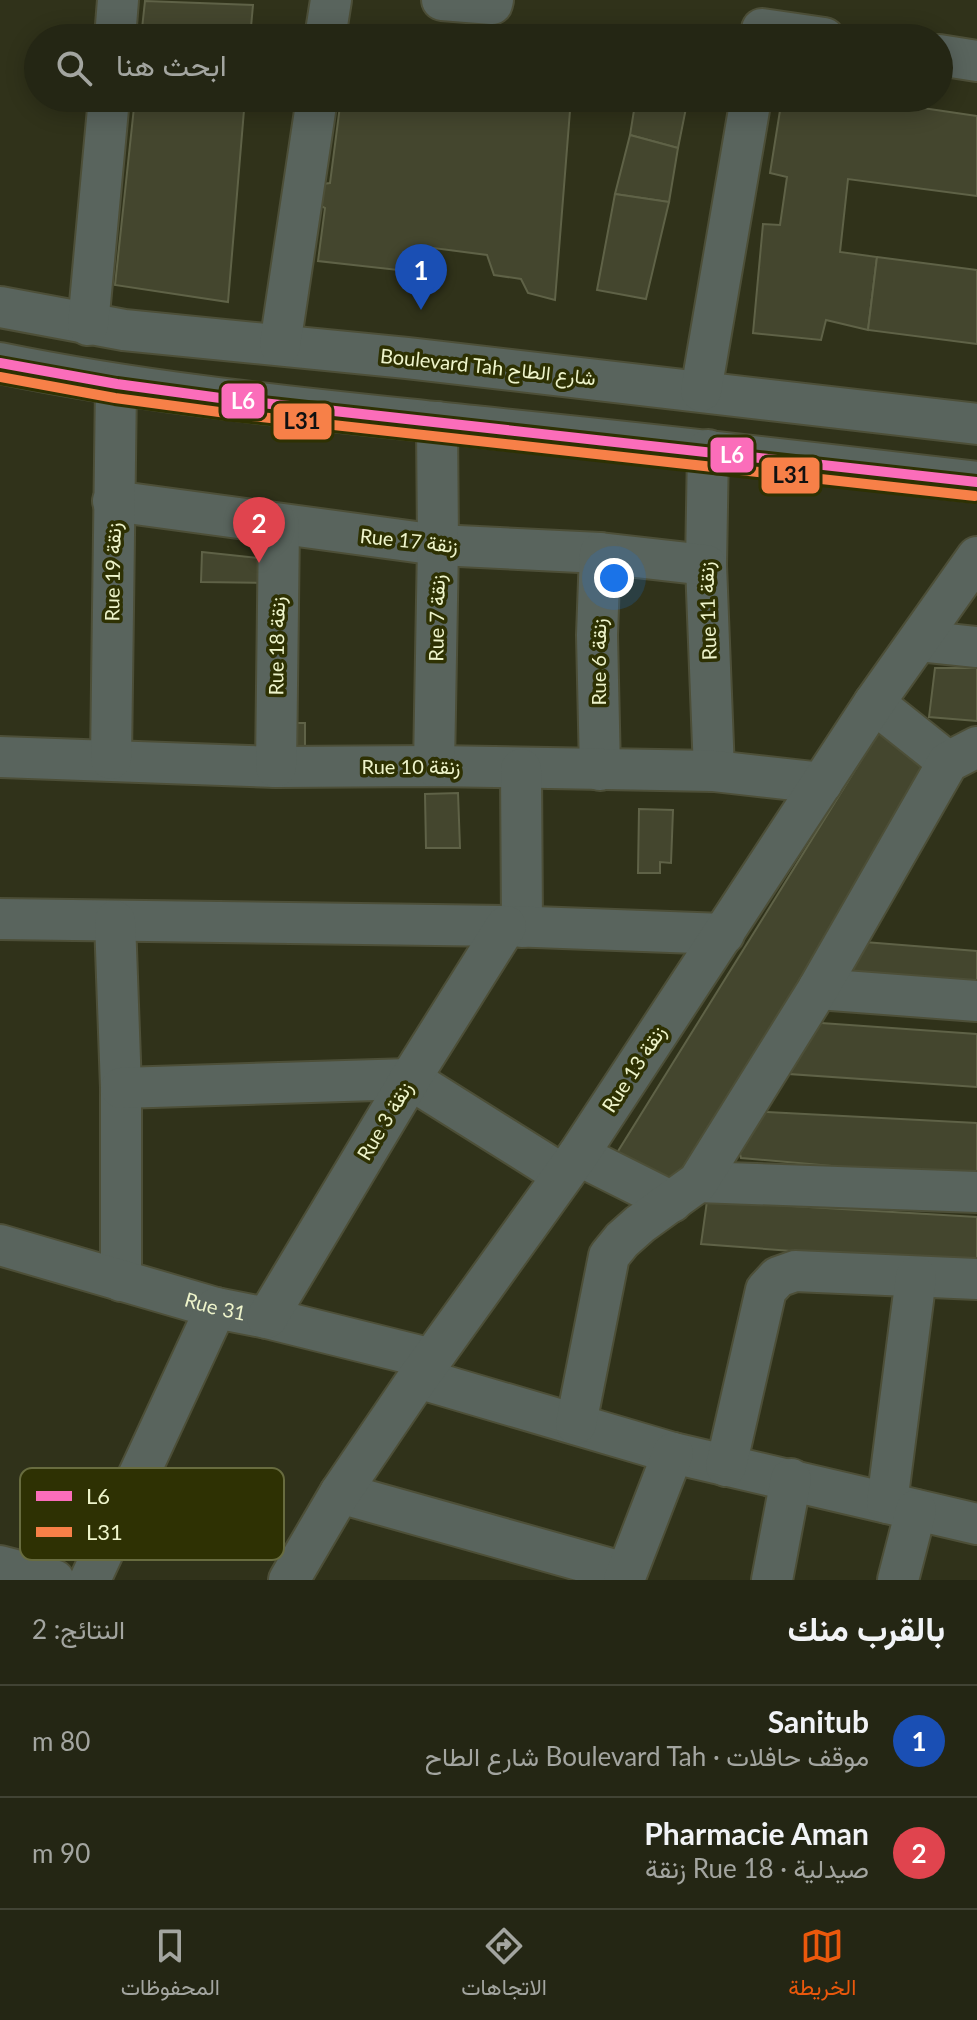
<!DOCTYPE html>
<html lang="ar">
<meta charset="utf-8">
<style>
:root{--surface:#242614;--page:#2c2e1d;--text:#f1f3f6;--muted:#a3a5a0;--line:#414334;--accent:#ea580c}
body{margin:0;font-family:Lato,Vazirmatn,sans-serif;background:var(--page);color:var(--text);direction:rtl}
.you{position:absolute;left:614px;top:578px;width:28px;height:28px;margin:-20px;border:6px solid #fff;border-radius:50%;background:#1a73e8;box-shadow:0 0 0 12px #1a73e833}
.badge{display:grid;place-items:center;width:52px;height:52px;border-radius:50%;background:var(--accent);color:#fff;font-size:26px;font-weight:700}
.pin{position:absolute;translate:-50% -66px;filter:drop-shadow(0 2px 4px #0008)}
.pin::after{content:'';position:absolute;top:42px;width:28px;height:24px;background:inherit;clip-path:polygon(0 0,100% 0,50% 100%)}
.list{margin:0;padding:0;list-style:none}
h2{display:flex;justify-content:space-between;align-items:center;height:104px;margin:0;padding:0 32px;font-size:34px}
h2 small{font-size:26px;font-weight:400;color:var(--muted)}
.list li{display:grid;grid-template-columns:52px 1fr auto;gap:24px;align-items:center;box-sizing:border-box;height:112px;padding:0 32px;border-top:2px solid var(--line)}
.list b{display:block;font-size:30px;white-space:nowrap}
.list p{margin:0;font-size:26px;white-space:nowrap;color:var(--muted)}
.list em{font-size:26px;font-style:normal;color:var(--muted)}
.icon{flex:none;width:44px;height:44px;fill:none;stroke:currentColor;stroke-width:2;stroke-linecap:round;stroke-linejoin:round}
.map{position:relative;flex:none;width:977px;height:1580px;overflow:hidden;direction:ltr}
.search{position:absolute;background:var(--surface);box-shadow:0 4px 20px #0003;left:24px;right:24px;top:24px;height:88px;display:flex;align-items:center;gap:20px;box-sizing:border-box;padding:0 28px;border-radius:44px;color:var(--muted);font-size:30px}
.sheet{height:328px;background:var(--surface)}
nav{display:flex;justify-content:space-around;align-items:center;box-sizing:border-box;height:112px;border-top:2px solid var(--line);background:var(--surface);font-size:22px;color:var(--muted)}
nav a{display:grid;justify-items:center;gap:4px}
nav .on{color:var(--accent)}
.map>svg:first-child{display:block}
</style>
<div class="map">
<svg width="977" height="1580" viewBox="0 0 977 1580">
<rect width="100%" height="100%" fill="#30321a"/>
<g fill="#44462e" stroke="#5f6247" stroke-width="2">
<polygon points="145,1 253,5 250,38 141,38"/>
<polygon points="350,32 436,38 349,38"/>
<polygon points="135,98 245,98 228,302 115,285"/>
<polygon points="341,98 571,98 555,300 528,293 521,279 494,275 487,255 426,247 416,272 318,261 325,208 314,202 314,185 330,183"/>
<polygon points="636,98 688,98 678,148 630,135"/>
<polygon points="782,98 855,98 977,116 977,196 848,179 840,252 877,257 868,330 826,320 821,340 753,333 763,224 780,225 787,177 770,173"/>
<polygon points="630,135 678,148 669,202 615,194"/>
<polygon points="615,194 669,202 646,299 597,290"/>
<polygon points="877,257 977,270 977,344 868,330"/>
<polygon points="202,552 269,559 268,583 201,582"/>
<polygon points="935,668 977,668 977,721 929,717"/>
<polygon points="288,723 305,723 305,758 289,758"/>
<polygon points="878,733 933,764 674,1192 615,1156"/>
<polygon points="458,793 460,848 426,848 425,794"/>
<polygon points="639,809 673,810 671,863 660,862 660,873 638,873"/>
<polygon points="852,941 977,951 977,996 862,987 836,968"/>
<polygon points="807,1022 977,1034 977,1087 775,1073"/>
<polygon points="750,1111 977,1123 977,1179 741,1158 735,1134"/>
<polygon points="707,1201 977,1217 977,1265 701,1244"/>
</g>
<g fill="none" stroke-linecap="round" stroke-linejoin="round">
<defs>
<g id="minor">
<polyline points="442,0 492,4 493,0"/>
<polyline points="762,29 824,38"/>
<polyline points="115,38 118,0"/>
<polyline points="325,38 331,0"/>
<polyline points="939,55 977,61"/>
<polyline points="0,307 124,330 407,358 977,424"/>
<polyline points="88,325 109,98"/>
<polyline points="280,345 317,98"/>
<path d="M0,363C156,395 314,409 473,426C641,443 809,462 977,482"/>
<polyline points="701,391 751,98"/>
<polyline points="708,450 706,565 714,771"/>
<polyline points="113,501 438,545 600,553 706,565"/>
<polyline points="600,553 597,635 600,770"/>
<polyline points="919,641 977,647"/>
<polyline points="874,703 948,762"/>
<polyline points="0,757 276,767 434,766 714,771 822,783"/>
<polyline points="111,759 116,386"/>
<polyline points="434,766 438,545 437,422"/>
<polyline points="276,767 279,525"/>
<polyline points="521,769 522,927"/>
<polyline points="0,919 506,926 724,934"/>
<polyline points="115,921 121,1088 121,1281"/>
<polyline points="818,989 977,1001"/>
<polyline points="121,1088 410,1079 563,1175"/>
<polyline points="578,1155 672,1202"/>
<polyline points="698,1182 977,1192"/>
<path id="s1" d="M0,1245L216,1308L267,1318L432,1359"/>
<polyline points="267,1318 410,1079 506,926"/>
<polyline points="418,1378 673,1453 977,1524"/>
<polyline points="576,1424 609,1256 622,1240 640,1224 698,1182 818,989 948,762 977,747"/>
<polyline points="726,1466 766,1290 778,1277 795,1271 977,1279"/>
<polyline points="340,1493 625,1573"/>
<polyline points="887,1503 916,1277"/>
<polyline points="0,1566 54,1580"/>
<polyline points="90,1580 216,1308"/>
<polyline points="289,1580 340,1493 418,1378 578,1155 874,703 977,557"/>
<polyline points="624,1580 673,1453"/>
<polyline points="772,1580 791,1479"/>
<polyline points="898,1580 916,1510"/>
</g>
</defs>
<use href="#minor" stroke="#4d4f38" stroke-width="44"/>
<use href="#minor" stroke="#59645d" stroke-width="40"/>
<defs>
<polyline id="bus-1" points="0,363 117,384 235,400 977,482"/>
<polyline id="bus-2" points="0,377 115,398 234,414 975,496"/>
</defs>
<use href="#bus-1" stroke="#2e3103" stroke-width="16"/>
<use href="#bus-2" stroke="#2e3103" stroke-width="16"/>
<use href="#bus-1" stroke="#fb6dba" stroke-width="10"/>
<use href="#bus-2" stroke="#f78048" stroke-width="10"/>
</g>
<g text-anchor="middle" stroke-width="7" stroke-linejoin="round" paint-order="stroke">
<g font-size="20" fill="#eef4cb" stroke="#2e3103">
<text transform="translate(488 367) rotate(6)" y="7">Boulevard Tah شارع الطاح</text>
<text transform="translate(409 541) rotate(6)" y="7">Rue 17 زنقة</text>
<text transform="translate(113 572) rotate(-89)" y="7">Rue 19 زنقة</text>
<text transform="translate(708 611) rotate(-92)" y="7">Rue 11 زنقة</text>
<text transform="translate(437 618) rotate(-89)" y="7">Rue 7 زنقة</text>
<text transform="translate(277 646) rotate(-89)" y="7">Rue 18 زنقة</text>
<text transform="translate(599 662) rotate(-90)" y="7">Rue 6 زنقة</text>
<text x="411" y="774">Rue 10 زنقة</text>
<text transform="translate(634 1069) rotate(-57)" y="7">Rue 13 زنقة</text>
<text transform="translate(385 1121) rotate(-59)" y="7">Rue 3 زنقة</text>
<text dy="7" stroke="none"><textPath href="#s1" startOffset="224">Rue 31</textPath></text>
</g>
</g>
<rect x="20" y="1468" width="264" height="92" rx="12" fill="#2e3103" stroke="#686c3f" stroke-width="2"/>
<rect x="36" y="1491" width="36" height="10" fill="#fb6dba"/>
<rect x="36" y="1527" width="36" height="10" fill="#f78048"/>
<g font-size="22" fill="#eef4cb">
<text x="86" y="1504">L6</text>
<text x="86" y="1540">L31</text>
</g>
<g stroke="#2e3103" stroke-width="3">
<rect x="220" y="382" width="46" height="38" rx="8" fill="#fb6dba"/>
<rect x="272" y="402" width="61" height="39" rx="8" fill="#f78048"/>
<rect x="709" y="436" width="46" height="38" rx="8" fill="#fb6dba"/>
<rect x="760" y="456" width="61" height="39" rx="8" fill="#f78048"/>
</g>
<g font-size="22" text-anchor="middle" font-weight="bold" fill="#fff">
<text x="243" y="409">L6</text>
<text x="732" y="463">L6</text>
</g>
<g font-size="22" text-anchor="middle" font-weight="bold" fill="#111">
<text x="302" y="429">L31</text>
<text x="791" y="483">L31</text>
</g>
</svg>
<div class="you"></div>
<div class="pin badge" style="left:421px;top:310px;background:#1a4fb4">1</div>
<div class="pin badge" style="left:259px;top:563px;background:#e0444e">2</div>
<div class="search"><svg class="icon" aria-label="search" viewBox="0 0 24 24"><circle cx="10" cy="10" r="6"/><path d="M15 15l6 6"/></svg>ابحث هنا</div>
</div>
<section class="sheet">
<h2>بالقرب منك<small>النتائج: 2</small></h2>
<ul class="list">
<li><span class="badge" style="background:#1a4fb4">1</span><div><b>Sanitub</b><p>موقف حافلات · Boulevard Tah شارع الطاح</p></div><em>80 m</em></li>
<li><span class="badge" style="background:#e0444e">2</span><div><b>Pharmacie Aman</b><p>صيدلية · Rue 18 زنقة</p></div><em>90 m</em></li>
</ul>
</section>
<nav>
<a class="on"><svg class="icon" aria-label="map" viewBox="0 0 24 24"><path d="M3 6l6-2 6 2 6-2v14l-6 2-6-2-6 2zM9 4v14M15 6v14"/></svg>الخريطة</a>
<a><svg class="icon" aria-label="directions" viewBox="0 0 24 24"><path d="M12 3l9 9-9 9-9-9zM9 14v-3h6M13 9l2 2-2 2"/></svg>الاتجاهات</a>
<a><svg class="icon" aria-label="saved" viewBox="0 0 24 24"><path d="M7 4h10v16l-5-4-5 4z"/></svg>المحفوظات</a>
</nav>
